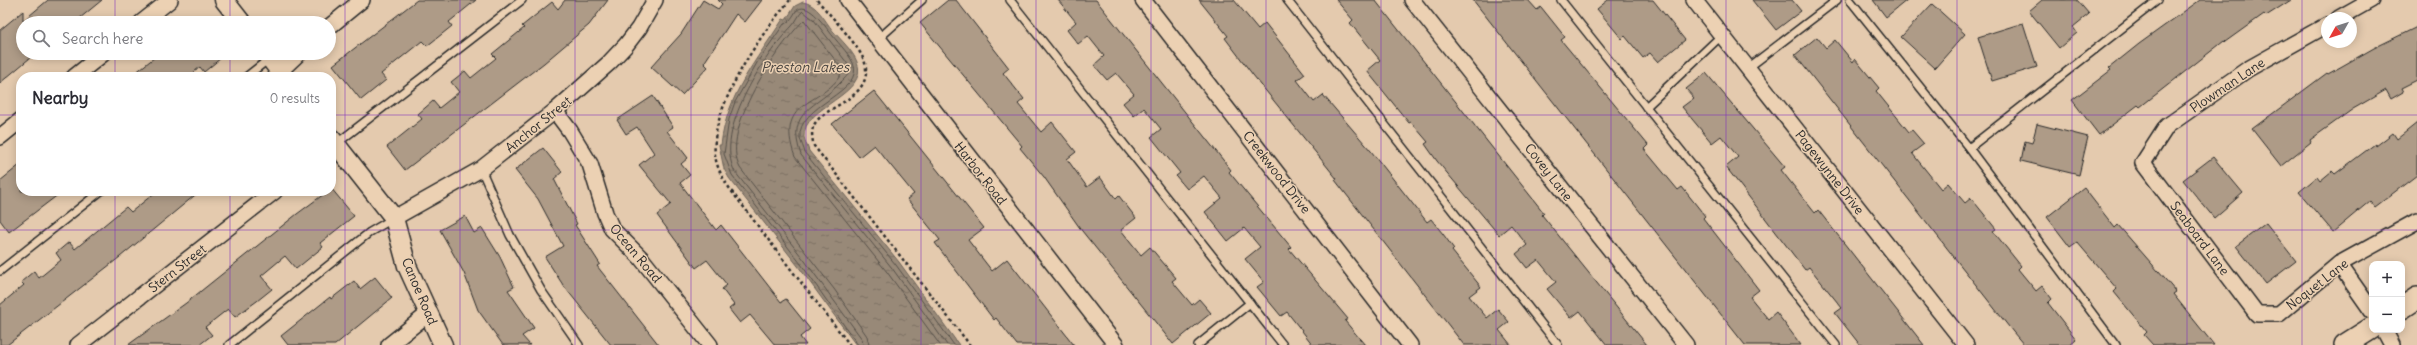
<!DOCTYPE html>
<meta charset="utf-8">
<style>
:root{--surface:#fff;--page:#f7f7f7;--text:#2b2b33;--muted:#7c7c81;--line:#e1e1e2}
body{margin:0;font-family:Delius,sans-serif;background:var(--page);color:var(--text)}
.controls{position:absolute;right:12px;bottom:12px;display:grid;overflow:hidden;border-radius:8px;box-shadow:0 2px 10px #0003}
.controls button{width:36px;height:36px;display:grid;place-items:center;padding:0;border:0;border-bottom:1px solid var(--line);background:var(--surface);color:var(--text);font:20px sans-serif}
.compass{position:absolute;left:2321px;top:12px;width:36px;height:36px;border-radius:50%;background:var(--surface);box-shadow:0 2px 10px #0003;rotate:231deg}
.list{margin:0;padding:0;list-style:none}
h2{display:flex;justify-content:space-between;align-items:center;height:52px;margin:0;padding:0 16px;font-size:17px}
h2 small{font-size:13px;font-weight:400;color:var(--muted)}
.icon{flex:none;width:22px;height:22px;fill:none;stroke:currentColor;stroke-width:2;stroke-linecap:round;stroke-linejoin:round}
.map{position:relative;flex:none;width:2417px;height:345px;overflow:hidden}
.search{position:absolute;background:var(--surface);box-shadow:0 2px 10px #0003;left:16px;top:16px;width:320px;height:44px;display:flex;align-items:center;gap:10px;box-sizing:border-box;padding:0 14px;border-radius:22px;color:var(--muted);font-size:15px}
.panel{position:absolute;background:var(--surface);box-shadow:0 2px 10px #0003;left:16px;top:72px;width:320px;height:124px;border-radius:16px}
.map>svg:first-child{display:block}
</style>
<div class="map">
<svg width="2417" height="345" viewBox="0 0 2417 345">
<defs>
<pattern id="water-ripples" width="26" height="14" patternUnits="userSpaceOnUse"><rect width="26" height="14" fill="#988978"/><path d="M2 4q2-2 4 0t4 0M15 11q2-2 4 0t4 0" fill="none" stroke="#7c7063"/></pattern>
</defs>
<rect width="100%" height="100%" fill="#e4caae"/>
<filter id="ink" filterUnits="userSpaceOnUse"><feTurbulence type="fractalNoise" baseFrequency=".025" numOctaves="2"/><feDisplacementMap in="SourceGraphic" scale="8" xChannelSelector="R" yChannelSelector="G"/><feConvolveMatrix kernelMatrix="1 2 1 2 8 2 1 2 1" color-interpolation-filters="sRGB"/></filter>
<g filter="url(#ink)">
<path fill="url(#water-ripples)" stroke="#6c6359" d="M803,2C817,4 825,21 833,31C841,40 853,51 857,62C870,95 802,106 804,137C805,142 808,147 809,151L899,262L959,345H856L798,266L729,178L724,169L719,145H721C727,94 756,61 783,19L786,20L795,6Z"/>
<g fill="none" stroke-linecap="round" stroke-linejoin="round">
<g stroke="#57514a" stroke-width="1">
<path d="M858,345L801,264L732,175L724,154L729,119L735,102L758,61L784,24C790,22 793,16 796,11C807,0 823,24 829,31C836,41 848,52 853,63C866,92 796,105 800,138C801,143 804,148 805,153L896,265L954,345"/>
<path d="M863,345L862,339L805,261L735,172C713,132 765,54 792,26C797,21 798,15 803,11L814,20L847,63L849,70C849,75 845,78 841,82C817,108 785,110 801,155L892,268L947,345"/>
<path d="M869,345L867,336L834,289L740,168C719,130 778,46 804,20L843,70C827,107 773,96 795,157L887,272L940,345"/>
</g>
</g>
<g fill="#ae9b87" stroke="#2b2b2b">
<polygon points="48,0 102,0 74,23 23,23 23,53 36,53 0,83 0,30 23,11 23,21"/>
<polygon points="417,0 476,0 449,22 452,26 427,46 422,41 381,74 386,80 361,100 333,65"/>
<polygon points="565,0 608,0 589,25 544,63 405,170 387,147 422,119 418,114 433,101 439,108 459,92 451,82 465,71 471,78 496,58 492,54 524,28 522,26 552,2 558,9"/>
<polygon points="703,0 718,9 722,4 718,0 762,0 745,22 736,14 704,63 708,67 682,95 651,67 681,34"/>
<polygon points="948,0 956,0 1009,68 1003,73 1024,99 1018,104 1041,132 1052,122 1076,152 1067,159 1087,187 1100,177 1116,199 1119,196 1136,218 1121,230 1141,255 1150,247 1176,278 1172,281 1192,305 1199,299 1211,313 1173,344 1082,231 1044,177 1020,148 1022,146 920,23"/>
<polygon points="1058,0 1096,0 1231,170 1229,172 1291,247 1289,249 1348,319 1345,321 1365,345 1313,345 1287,312 1281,316 1257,287 1264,282 1245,259 1260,247 1244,228 1228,241 1205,212 1222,198 1204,176 1187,189 1176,176 1180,173 1151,137 1161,129 1144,108 1134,116 1123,103 1134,94 1116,73 1107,80 1094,65 1104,56 1088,36 1078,44 1067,30 1076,22"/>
<polygon points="1199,0 1234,0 1258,29 1265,23 1305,74 1297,80 1314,102 1323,95 1371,151 1427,222 1431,219 1443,234 1454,249 1452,251 1481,287 1469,296 1487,318 1498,309 1509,322 1499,330 1511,345 1464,345 1335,180 1337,179 1253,75 1225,38 1228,36"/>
<polygon points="1336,0 1375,0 1544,213 1542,215 1647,345 1607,345 1580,311 1571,318 1547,289 1556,282 1538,260 1527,268 1516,254 1527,245 1511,225 1499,235 1437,161 1425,144 1428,142 1411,122 1409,123 1367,71 1380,60 1350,23 1353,20"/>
<polygon points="1473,0 1528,0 1537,10 1541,7 1565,37 1561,40 1648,145 1644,149 1678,190 1682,187 1705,216 1703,218 1759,290 1750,297 1768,319 1776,312 1801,345 1745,345"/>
<polygon points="1608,0 1653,0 1685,40 1658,62 1650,53 1643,58 1625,36 1622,39 1597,9"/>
<polygon points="1752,0 1792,0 1801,11 1776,30"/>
<polygon points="1873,0 1907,0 1886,17"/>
<polygon points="2042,0 2077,0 2089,14 2073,27 2077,33 2059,48 2029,11"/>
<polygon points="2200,0 2291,0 2266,16 2264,14 2225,42 2224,41 2140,107 2138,105 2099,135 2072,100 2111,70 2109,68 2139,44"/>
<polygon points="1932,4 1965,34 1935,68 1901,37"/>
<polygon points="2023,23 2037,67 1992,81 1978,37"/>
<polygon points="2417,27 2417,80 2401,88 2403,92 2391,99 2386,90 2353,109 2310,140 2311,142 2281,166 2252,129 2327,73 2328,74 2374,48"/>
<polygon points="1817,37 1826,48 1835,40 1853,62 1855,59 1879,88 1876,91 1909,132 1912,130 1924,144 1912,153 1941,189 1948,183 1965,203 1971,198 1996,229 1993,231 2021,266 2018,269 2036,291 2042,286 2052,299 2048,303 2076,339 2069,345 2024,345 2013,332 1795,55"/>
<polygon points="160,53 227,53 204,72 200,67 188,77 130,77"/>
<polygon points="1706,73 1785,167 1781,170 1815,213 1818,210 1924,345 1860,345 1835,313 1842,308 1809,267 1805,270 1726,167 1738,157 1721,136 1712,143 1682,107 1694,98 1686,89"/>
<polygon points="874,91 984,228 968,240 992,271 1007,259 1074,345 1017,345 996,318 994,320 935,243 940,240 907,199 914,194 874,145 859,157 832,124"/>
<polygon points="653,96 673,127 667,131 688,158 681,164 690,175 680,183 716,230 721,225 781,302 786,299 810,329 800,337 806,345 775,345 750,315 740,323 729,309 734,305 722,289 727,285 707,260 696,268 657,215 671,204 639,165 654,153 637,127 626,134 617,120"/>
<polygon points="2417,123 2417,175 2375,207 2370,201 2333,232 2299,192 2317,177 2320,181 2332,171 2335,174 2375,144 2376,146 2393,133 2397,139"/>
<polygon points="2037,124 2088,137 2079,175 2021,161 2025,141 2032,143"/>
<polygon points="543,148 562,172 554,179 577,224 575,225 600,264 597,266 659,345 611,345 563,285 545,257 563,246 538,199 515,170"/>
<polygon points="2213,157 2243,193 2214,218 2183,180"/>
<polygon points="21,164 21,191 63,191 9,232 0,220 0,181"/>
<polygon points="331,188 354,216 320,243 323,247 296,269 285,256 261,276 272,289 257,301 235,317 228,309 205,327 212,335 199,345 128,345 186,303 297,214 328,191 331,191"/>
<polygon points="2084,188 2115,228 2118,225 2165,279 2176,292 2173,294 2214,345 2153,345 2144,335 2147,332 2114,292 2117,289 2077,242 2070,247 2047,217"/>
<polygon points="157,191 200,191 120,257 7,345 0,345 0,305 24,285 21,282 34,271 39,278 61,260 56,253 69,242 75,249 126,207 131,212"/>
<polygon points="465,216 474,233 482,228 500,257 514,287 508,290 534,328 522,336 530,345 503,345 478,310 464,273 440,230"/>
<polygon points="2266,223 2296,261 2266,284 2236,246"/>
<polygon points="375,277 392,298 335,345 288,345 281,336 330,297 331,299 354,281 360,289"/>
</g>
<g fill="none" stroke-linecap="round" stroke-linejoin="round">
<defs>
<g id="service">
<polyline points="1010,0 1283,345"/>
<polyline points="1287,0 1558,345"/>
<polyline points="1561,0 1836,345"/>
<polyline points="1850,0 1969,148 2116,345"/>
<polyline points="877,40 922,0"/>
<polyline points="1748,68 1837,0"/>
<polyline points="246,77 270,58"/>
<polyline points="1646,107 1722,35"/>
<polyline points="336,144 522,0"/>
<polyline points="1969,148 2158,0"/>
<polyline points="481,169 510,235 541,290 579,345"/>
<polyline points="0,271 101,191"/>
<polyline points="229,345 370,232 394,218"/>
<polyline points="1198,345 1250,303"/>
</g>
<g id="minor">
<polyline points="848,0 1116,345"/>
<polyline points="1143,0 1410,345"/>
<polyline points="1412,0 1686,345"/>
<polyline points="1694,0 1966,345"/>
<polyline points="2339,18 2371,0"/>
<polyline points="141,23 170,0"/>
<polyline points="2327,25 2248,69 2167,126 2143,163 2257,314 2279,314 2339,264 2417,221"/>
<polyline points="329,27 362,0"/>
<polyline points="280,71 299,53"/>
<polyline points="74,77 104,53"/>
<polyline points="555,111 570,131 590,164 605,213 612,229 641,258 710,345"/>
<polyline points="0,137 21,120"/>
<polyline points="394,218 481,169 555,111 609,63 626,45 639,28 655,0"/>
<polyline points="2339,264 2372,311"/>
<polyline points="2384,330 2392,345"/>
<polyline points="78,345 275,191"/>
<polyline points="389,345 429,313"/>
</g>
<g id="tertiary">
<polyline points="224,0 242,23"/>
<polyline points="266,53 284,77"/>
<polyline points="331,138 394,218 407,266 443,345"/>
</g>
<g id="secondary">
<polyline points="2402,308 2417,298"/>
<polyline points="2345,345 2372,328"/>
</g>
</defs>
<use href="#service" stroke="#2b2b2b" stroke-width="10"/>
<use href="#minor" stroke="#2b2b2b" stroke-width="18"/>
<use href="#tertiary" stroke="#2b2b2b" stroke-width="21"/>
<use href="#secondary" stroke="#2b2b2b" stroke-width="24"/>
<g stroke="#2b2b2b" stroke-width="2.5" stroke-dasharray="3 3" stroke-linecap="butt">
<path d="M790,0C761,33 702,118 717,164C723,184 740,201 752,218C784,261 817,303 850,345"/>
<path d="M817,0C829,14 860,46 865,63C874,99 824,105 814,125C811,131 812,139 814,146L970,345"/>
</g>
<use href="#service" stroke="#ecd1b3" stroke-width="7"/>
<use href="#minor" stroke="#ecd1b3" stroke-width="15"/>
<use href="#tertiary" stroke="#ecd1b3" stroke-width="18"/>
<use href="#secondary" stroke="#ecd1b3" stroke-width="21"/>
</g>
</g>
<path fill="none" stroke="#7b2cbf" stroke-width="1" stroke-opacity="0.55" d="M115,0V23M230,0V23M345,0V345M460,0V345M575,0V345M691,0V345M806,0V345M921,0V345M1036,0V345M1151,0V345M1266,0V345M1381,0V345M1496,0V345M1611,0V345M1726,0V345M1842,0V345M1957,0V345M2072,0V345M2187,0V345M2302,0V345M115,53V77M230,53V77M0,115H21M331,115H2417M115,191V345M230,191V345M0,230H2417"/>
<g text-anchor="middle" stroke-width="3" stroke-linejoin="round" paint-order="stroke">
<g font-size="13" fill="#2b2b2b" stroke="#ecd1b3">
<text transform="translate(2227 85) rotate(-34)" y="5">Plowman Lane</text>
<text transform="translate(538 124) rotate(-39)" y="5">Anchor Street</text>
<text transform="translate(1277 172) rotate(52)" y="5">Creekwood Drive</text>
<text transform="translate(1549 172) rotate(52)" y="5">Covey Lane</text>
<text transform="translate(1830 172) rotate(52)" y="5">Pagewynne Drive</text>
<text transform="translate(981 173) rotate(52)" y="5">Harbor Road</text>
<text transform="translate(2200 238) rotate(53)" y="5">Seaboard Lane</text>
<text transform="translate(636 253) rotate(50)" y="5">Ocean Road</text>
<text transform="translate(177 268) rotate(-38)" y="5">Stern Street</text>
<text transform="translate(2317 284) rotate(-38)" y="5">Noquet Lane</text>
<text transform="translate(420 291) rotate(67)" y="5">Canoe Road</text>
</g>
<g font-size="14" font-style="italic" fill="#46423e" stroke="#ecd1b3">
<text x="805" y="72">Preston Lakes</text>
</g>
</g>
</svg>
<div class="controls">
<button>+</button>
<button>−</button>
</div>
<svg class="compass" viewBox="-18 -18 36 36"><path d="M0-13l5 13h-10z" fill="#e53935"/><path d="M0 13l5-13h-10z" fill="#7c7c81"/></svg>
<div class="search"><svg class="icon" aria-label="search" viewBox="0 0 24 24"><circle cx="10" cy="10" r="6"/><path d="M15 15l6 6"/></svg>Search here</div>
<section class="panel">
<h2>Nearby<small>0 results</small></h2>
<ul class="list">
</ul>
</section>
</div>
